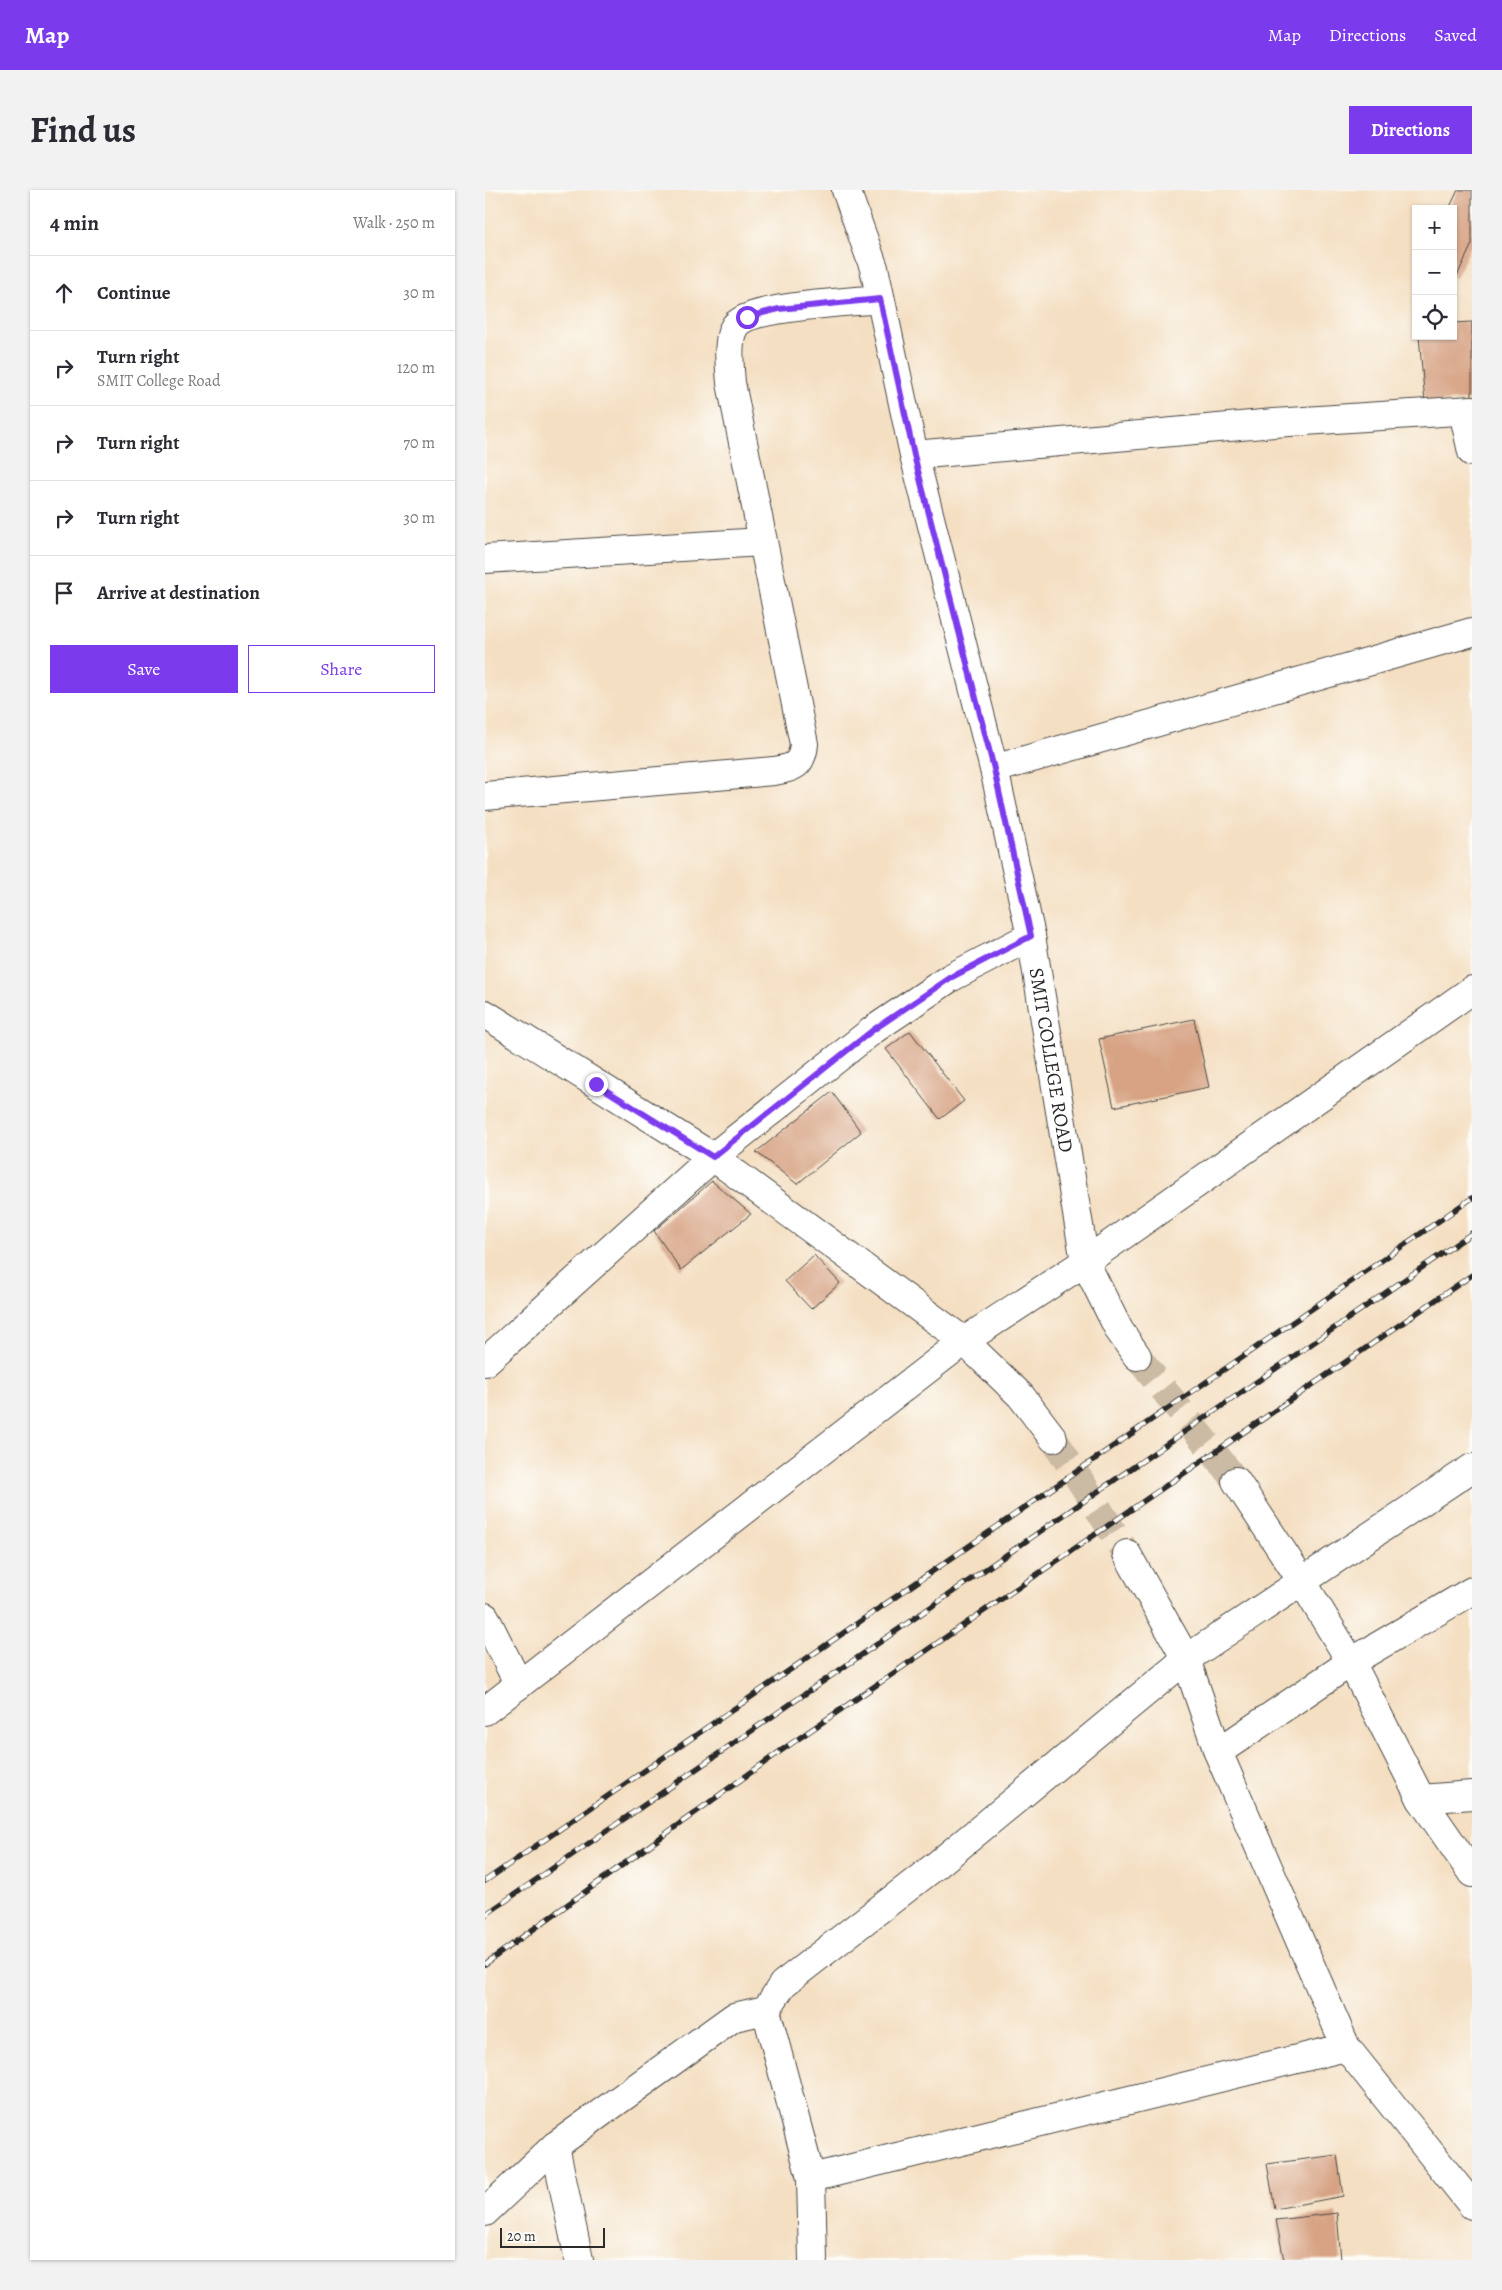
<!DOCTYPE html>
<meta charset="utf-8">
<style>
:root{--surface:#fff;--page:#f2f2f3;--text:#2b2b33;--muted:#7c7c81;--line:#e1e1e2;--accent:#7c3aed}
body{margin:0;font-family:Alegreya,serif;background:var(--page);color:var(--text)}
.controls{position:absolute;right:15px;top:15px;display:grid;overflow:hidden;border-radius:0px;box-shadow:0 1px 4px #0004}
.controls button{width:45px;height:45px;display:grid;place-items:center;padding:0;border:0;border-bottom:1px solid var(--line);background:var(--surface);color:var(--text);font:25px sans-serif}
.scale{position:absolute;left:15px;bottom:12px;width:105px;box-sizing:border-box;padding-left:5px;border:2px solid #2b2b2b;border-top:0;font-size:14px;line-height:18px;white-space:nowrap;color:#2b2b2b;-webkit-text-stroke:4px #fdfcf7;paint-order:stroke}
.stop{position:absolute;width:15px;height:15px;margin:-11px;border:4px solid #7c3aed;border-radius:50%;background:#fff}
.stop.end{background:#7c3aed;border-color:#fff;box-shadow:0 1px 5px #0008}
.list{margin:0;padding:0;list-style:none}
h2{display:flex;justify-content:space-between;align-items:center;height:65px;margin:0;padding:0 20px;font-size:21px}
h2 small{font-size:16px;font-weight:400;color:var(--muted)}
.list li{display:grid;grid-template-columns:32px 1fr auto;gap:15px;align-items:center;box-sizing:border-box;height:75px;padding:0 20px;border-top:1px solid var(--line)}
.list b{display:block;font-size:19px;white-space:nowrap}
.list p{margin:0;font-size:16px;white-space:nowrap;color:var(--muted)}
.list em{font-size:16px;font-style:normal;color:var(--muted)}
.actions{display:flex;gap:10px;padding:15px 20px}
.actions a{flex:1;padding:11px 0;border:1px solid var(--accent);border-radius:0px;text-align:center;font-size:18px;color:var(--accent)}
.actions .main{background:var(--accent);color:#fff}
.icon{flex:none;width:28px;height:28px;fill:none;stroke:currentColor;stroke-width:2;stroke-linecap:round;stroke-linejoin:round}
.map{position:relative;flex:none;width:987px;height:2070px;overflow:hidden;border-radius:0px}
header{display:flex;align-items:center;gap:30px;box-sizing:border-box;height:70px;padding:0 25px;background:var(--accent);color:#fff}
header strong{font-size:24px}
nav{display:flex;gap:28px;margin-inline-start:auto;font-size:18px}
.intro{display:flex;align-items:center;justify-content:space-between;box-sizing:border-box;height:120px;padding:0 30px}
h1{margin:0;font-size:35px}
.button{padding:12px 22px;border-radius:0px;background:var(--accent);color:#fff;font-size:18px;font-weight:700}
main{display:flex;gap:30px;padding:0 30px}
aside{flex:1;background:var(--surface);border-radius:0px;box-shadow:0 1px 4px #0004}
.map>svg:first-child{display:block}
</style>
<header>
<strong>Map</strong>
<nav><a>Map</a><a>Directions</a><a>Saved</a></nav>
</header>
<div class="intro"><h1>Find us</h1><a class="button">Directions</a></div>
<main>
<aside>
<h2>4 min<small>Walk · 250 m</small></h2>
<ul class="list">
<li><svg class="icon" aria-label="ahead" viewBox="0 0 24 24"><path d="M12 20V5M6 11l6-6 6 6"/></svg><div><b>Continue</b></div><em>30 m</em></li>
<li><svg class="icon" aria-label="right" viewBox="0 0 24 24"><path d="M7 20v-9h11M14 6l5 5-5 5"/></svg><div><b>Turn right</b><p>SMIT College Road</p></div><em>120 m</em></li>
<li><svg class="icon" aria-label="right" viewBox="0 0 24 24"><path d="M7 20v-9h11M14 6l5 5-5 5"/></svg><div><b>Turn right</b></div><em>70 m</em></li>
<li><svg class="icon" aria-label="right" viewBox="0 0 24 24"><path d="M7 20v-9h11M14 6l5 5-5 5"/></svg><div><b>Turn right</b></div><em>30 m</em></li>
<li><svg class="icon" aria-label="arrive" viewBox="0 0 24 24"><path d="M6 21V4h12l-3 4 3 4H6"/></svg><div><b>Arrive at destination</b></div></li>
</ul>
<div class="actions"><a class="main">Save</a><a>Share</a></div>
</aside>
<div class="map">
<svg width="987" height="2070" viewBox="0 0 987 2070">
<rect width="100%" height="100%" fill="#fdfcf7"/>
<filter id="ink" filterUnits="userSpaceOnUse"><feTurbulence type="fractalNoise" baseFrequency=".02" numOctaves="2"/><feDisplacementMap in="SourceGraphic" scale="10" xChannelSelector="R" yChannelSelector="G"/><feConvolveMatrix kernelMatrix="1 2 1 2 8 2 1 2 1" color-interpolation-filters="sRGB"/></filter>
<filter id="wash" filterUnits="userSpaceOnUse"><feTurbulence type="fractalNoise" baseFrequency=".0096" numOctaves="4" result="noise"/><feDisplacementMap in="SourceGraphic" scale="20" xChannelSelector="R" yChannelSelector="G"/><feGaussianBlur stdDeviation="1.12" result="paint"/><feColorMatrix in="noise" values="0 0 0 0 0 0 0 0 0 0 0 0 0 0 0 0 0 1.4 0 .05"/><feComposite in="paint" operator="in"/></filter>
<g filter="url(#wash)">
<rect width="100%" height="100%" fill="#f4dfc2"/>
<g id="blocks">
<g fill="#d7a384">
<polygon points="973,0 987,0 987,54 971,88 968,87 968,19 964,19"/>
<polygon points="987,132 987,209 940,213 934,146 968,146 968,133"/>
<polygon points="709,829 724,897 629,917 614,849"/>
<polygon points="425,841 479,911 455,929 401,859"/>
<polygon points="347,902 376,942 312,994 271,962"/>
<polygon points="227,991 266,1024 196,1080 169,1041"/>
<polygon points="329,1065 355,1093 326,1119 300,1091"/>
<polygon points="852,1965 858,2006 790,2019 782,1974"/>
<polygon points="852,2023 856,2070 799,2070 791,2030"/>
</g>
</g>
</g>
<g filter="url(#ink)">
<use href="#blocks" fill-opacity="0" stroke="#494642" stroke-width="1"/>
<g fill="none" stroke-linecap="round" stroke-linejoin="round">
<polyline stroke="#ccbba4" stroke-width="28" stroke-dasharray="28 14" stroke-linecap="butt" points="652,1166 751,1291"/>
<polyline stroke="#ccbba4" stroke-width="28" stroke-dasharray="28 14" stroke-linecap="butt" points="568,1248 642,1364"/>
<defs>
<g id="minor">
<polyline points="978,221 987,262"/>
<polyline points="429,265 789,233 987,220"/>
<polyline points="0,369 277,352"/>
<polyline points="509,579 987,442"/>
<path d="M0,606L289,581C309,578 317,575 319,554L246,193C245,178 241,149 250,136C264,116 368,112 395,109"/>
<polyline points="0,824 228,967 479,1151"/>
<polyline points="0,1172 228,967 388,840 465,788 546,746"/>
<polyline points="0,1427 34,1495"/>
<polyline points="866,1472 936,1609 987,1683"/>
<polyline points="733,1562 866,1472 987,1401"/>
<polyline points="936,1609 987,1605"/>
<polyline points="281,1820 326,1988 328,2070"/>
<polyline points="70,1956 94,2070"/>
<polyline points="326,1988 861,1857"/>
<polyline points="0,2022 70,1956 249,1827 281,1820 298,1794 453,1674 701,1469"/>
</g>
<g id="tertiary">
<polyline points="600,1072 634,1140 652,1166"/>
<polyline points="751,1291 817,1391 866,1472"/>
<polyline points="701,1469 987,1278"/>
</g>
<g id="secondary">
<path id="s1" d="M361,0L389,78L429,265L509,579L546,746L600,1072"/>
<polyline points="479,1151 536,1206 568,1248"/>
<polyline points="642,1364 701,1469 733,1562 861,1857 987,2015"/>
<polyline points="0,1521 479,1151 600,1072 987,800"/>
</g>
</defs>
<use href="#minor" stroke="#494642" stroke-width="30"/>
<use href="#tertiary" stroke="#494642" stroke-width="30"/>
<use href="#secondary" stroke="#494642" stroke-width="30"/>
<use href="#minor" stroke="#fff" stroke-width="28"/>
<use href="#tertiary" stroke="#fff" stroke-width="28"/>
<use href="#secondary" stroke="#fff" stroke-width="28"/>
<defs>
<g id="rail">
<polyline points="0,1691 987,1008"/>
<polyline points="0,1725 987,1043"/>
<polyline points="0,1774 297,1560 987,1085"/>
</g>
</defs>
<use href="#rail" stroke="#2b2b2b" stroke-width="5.5"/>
<use href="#rail" stroke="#fdfcf7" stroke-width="4" stroke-dasharray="11" stroke-linecap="butt"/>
</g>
</g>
<g fill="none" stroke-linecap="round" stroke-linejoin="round" filter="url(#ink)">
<polyline stroke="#7c3aed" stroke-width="6" points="111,894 228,967 388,840 465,788 546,746 509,579 429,265 395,109 294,119 262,127"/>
</g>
<g text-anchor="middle" stroke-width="4" stroke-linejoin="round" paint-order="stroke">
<g font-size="20" fill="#2b2b2b" stroke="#fdfcf7">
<text dy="7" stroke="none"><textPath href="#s1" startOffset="895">SMIT COLLEGE ROAD</textPath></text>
</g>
</g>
</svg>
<div class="controls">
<button>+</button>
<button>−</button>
<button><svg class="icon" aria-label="locate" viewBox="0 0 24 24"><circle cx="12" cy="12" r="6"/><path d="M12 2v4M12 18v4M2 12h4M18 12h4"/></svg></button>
</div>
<div class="scale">20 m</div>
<div class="stop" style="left:262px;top:127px"></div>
<div class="stop end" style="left:111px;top:894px"></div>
</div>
</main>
